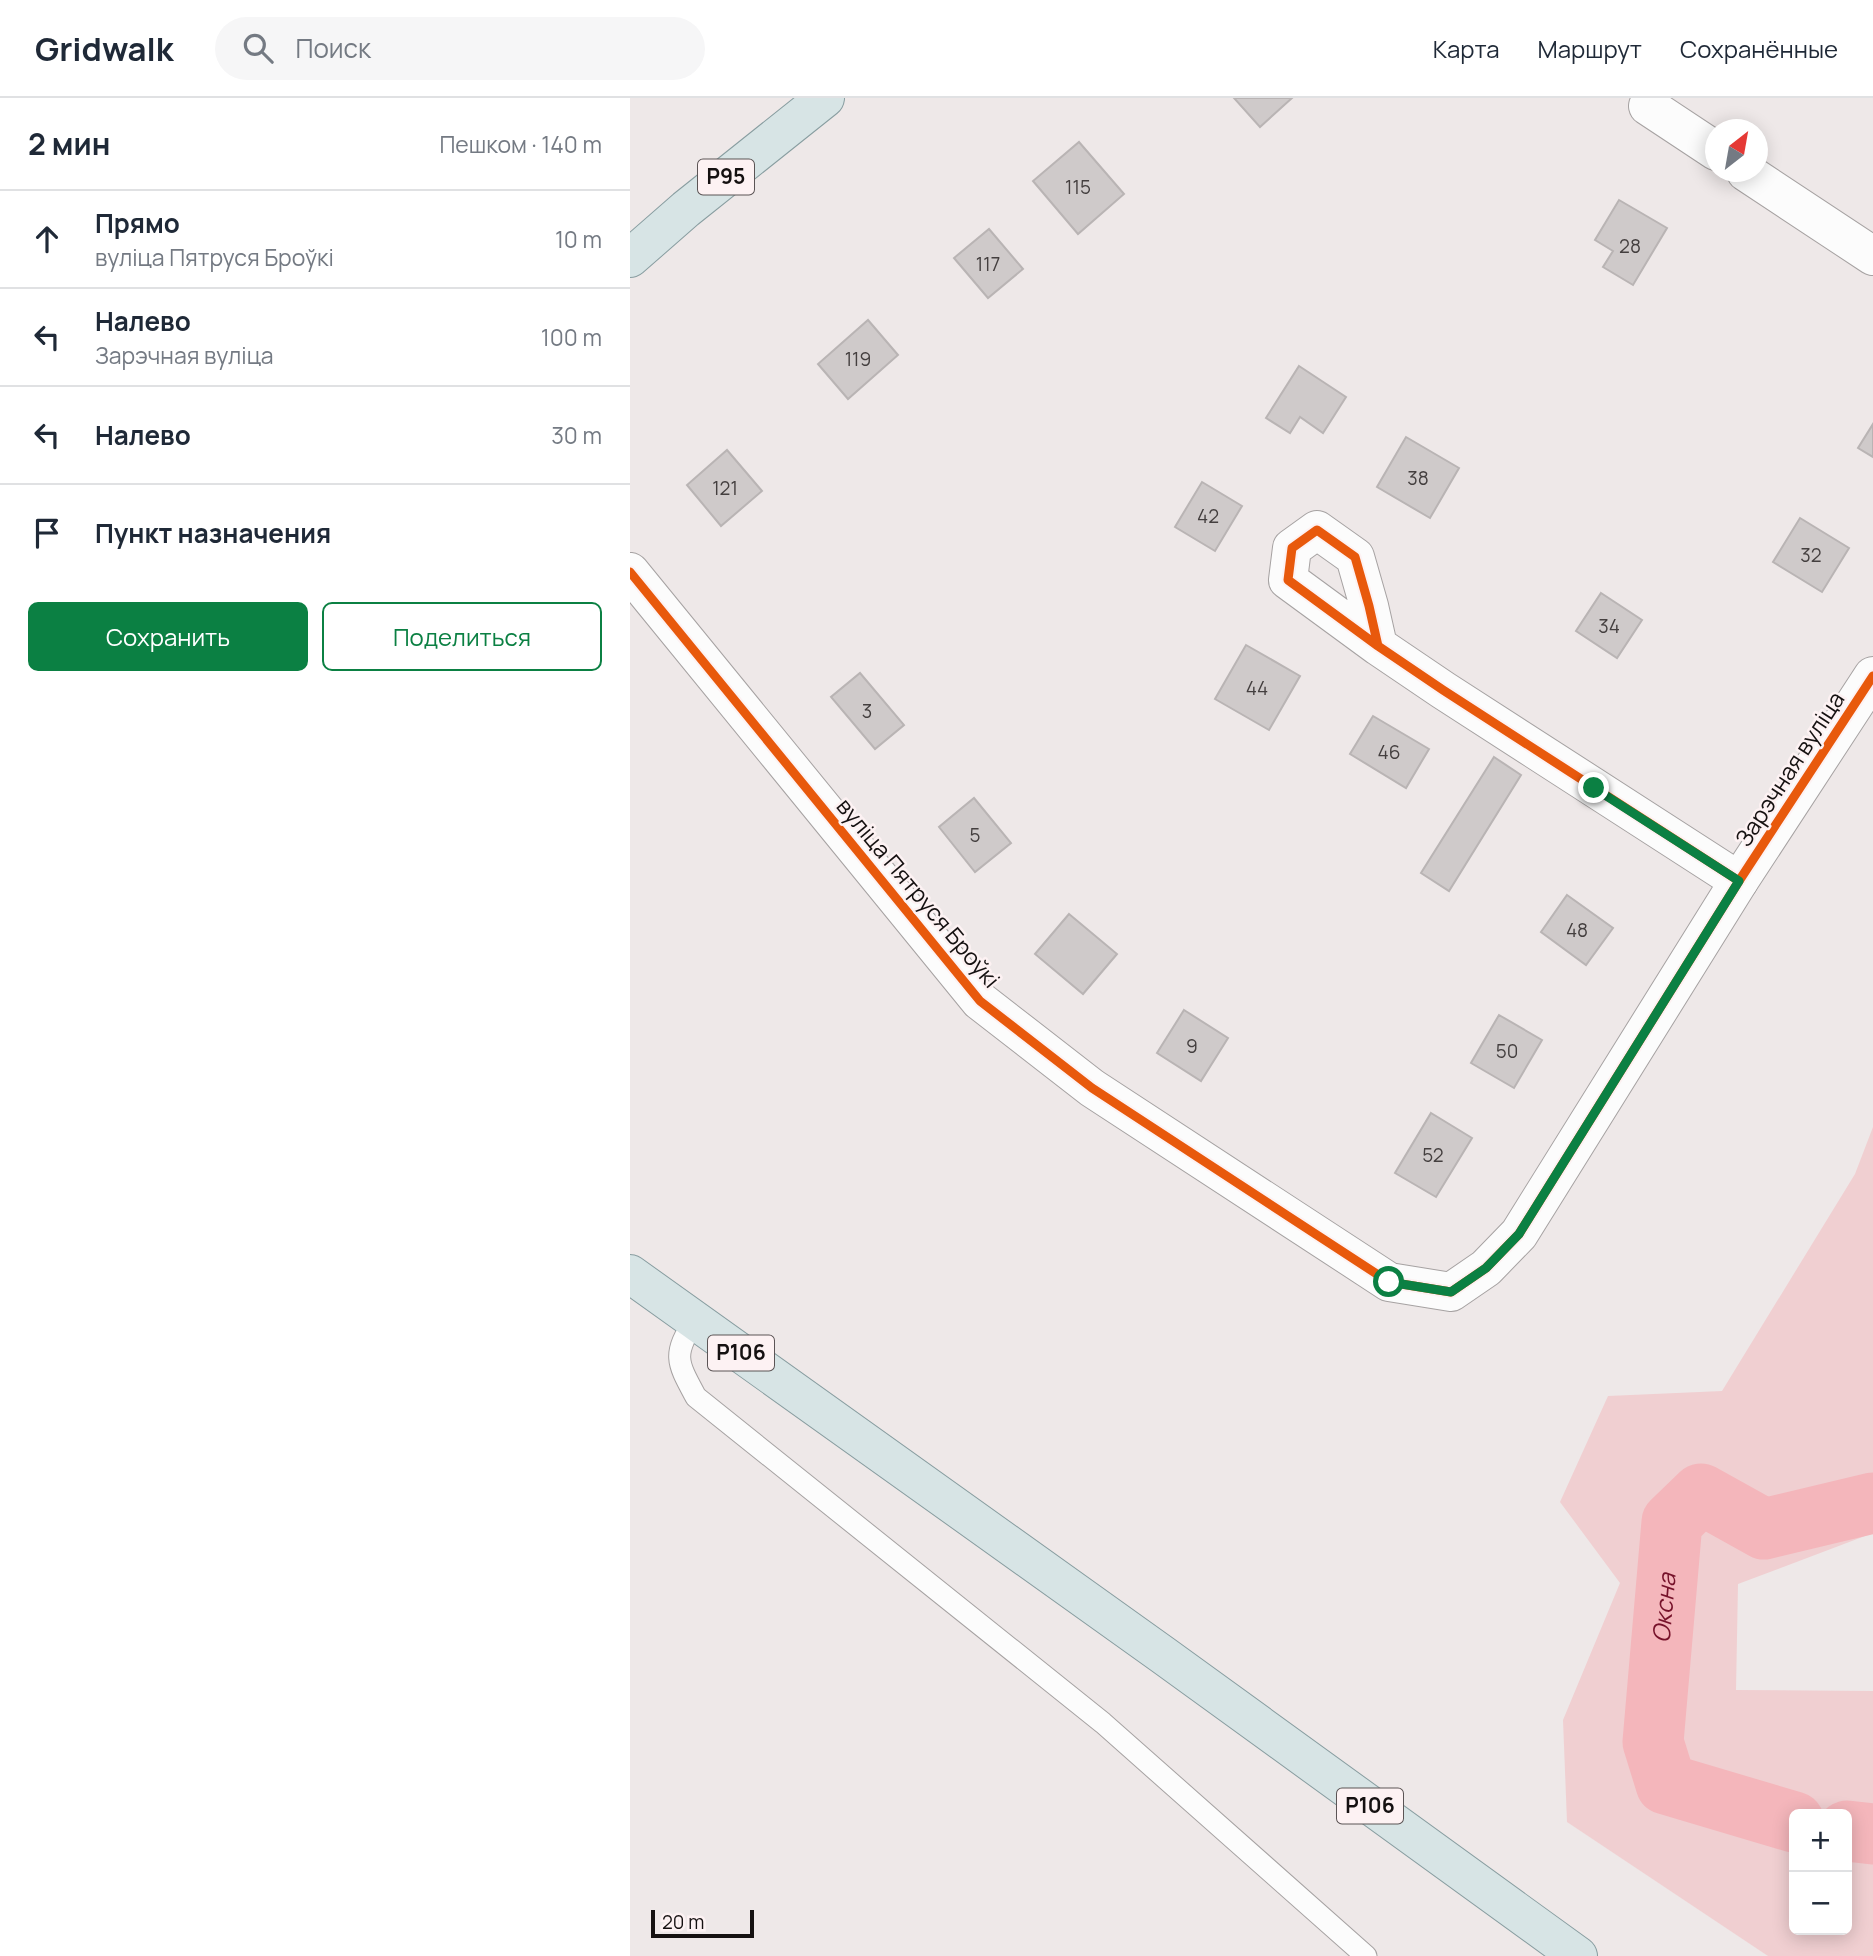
<!DOCTYPE html>
<html lang="ru">
<meta charset="utf-8">
<style>
:root{--surface:#fff;--page:#f6f6f7;--text:#1f2937;--muted:#747a83;--line:#e0e1e3;--accent:#0b8043}
body{margin:0;font-family:Manrope,sans-serif;background:var(--page);color:var(--text)}
.controls{position:absolute;right:21px;bottom:21px;display:grid;overflow:hidden;border-radius:10px;box-shadow:0 4px 18px #0003}
.controls button{width:63px;height:63px;display:grid;place-items:center;padding:0;border:0;border-bottom:2px solid var(--line);background:var(--surface);color:var(--text);font:35px sans-serif}
.compass{position:absolute;left:1075px;top:21px;width:63px;height:63px;border-radius:50%;background:var(--surface);box-shadow:0 4px 18px #0003;rotate:31deg}
.scale{position:absolute;left:21px;bottom:18px;width:103px;box-sizing:border-box;padding-left:7px;border:4px solid #151111;border-top:0;font-size:19px;line-height:24px;white-space:nowrap;color:#151111;-webkit-text-stroke:5px #fdf2f3;paint-order:stroke}
.stop{position:absolute;width:21px;height:21px;margin:-16px;border:5px solid #0b8043;border-radius:50%;background:#fff}
.stop.end{background:#0b8043;border-color:#fff;box-shadow:0 2px 7px #0008}
.list{margin:0;padding:0;list-style:none}
h2{display:flex;justify-content:space-between;align-items:center;height:91px;margin:0;padding:0 28px;font-size:30px}
h2 small{font-size:23px;font-weight:400;color:var(--muted)}
.list li{display:grid;grid-template-columns:46px 1fr auto;gap:21px;align-items:center;box-sizing:border-box;height:98px;padding:0 28px;border-top:2px solid var(--line)}
.list b{display:block;font-size:26px;white-space:nowrap}
.list p{margin:0;font-size:23px;white-space:nowrap;color:var(--muted)}
.list em{font-size:23px;font-style:normal;color:var(--muted)}
.actions{display:flex;gap:14px;padding:21px 28px}
.actions a{flex:1;padding:16px 0;border:2px solid var(--accent);border-radius:10px;text-align:center;font-size:24px;color:var(--accent)}
.actions .main{background:var(--accent);color:#fff}
.icon{flex:none;width:38px;height:38px;fill:none;stroke:currentColor;stroke-width:2;stroke-linecap:round;stroke-linejoin:round}
.map{position:relative;flex:none;width:1243px;height:1858px;overflow:hidden}
header{display:flex;align-items:center;gap:42px;box-sizing:border-box;height:98px;padding:0 35px;background:var(--surface);border-bottom:2px solid var(--line)}
header strong{font-size:33px}
nav{display:flex;gap:38px;margin-inline-start:auto;font-size:24px}
.search{width:490px;height:63px;background:var(--page);display:flex;align-items:center;gap:18px;box-sizing:border-box;padding:0 24px;border-radius:38px;color:var(--muted);font-size:26px}
main{display:flex}
aside{flex:1;background:var(--surface)}
.map>svg:first-child{display:block}
</style>
<header>
<strong>Gridwalk</strong>
<div class="search"><svg class="icon" aria-label="search" viewBox="0 0 24 24"><circle cx="10" cy="10" r="6"/><path d="M15 15l6 6"/></svg>Поиск</div>
<nav><a>Карта</a><a>Маршрут</a><a>Сохранённые</a></nav>
</header>
<main>
<aside>
<h2>2 мин<small>Пешком · 140 m</small></h2>
<ul class="list">
<li><svg class="icon" aria-label="ahead" viewBox="0 0 24 24"><path d="M12 20V5M6 11l6-6 6 6"/></svg><div><b>Прямо</b><p>вуліца Пятруся Броўкі</p></div><em>10 m</em></li>
<li><svg class="icon" aria-label="left" viewBox="0 0 24 24"><path d="M17 20v-9H6M10 6l-5 5 5 5"/></svg><div><b>Налево</b><p>Зарэчная вуліца</p></div><em>100 m</em></li>
<li><svg class="icon" aria-label="left" viewBox="0 0 24 24"><path d="M17 20v-9H6M10 6l-5 5 5 5"/></svg><div><b>Налево</b></div><em>30 m</em></li>
<li><svg class="icon" aria-label="arrive" viewBox="0 0 24 24"><path d="M6 21V4h12l-3 4 3 4H6"/></svg><div><b>Пункт назначения</b></div></li>
</ul>
<div class="actions"><a class="main">Сохранить</a><a>Поделиться</a></div>
</aside>
<div class="map">
<svg width="1243" height="1858" viewBox="0 0 1243 1858">
<rect width="100%" height="100%" fill="#eee8e8"/>
<path fill="#f0cfd1" fill-rule="evenodd" d="M1243,1029V1435L1108,1486L1106,1592L1243,1593V1858H1138L937,1724L933,1622L990,1485L930,1404L978,1298L1092,1293L1225,1076ZM1164,1716H1217V1832H1164Z"/>
<g fill="none" stroke-linecap="round" stroke-linejoin="round">
<g stroke="#f4b6bb" stroke-width="61">
<path id="s1" d="M1164,1724L1036,1686L1023,1644L1042,1424L1071,1396L1134,1431L1243,1405"/>
<polyline points="1217,1733 1243,1736"/>
</g>
</g>
<g fill="#cfcaca" stroke="#b9b4b4" stroke-width="2">
<polygon points="604,0 662,0 630,29"/>
<polygon points="449,44 494,96 448,136 403,83"/>
<polygon points="989,102 1037,130 1003,187 973,169 983,153 965,142"/>
<polygon points="359,131 393,171 358,200 324,160"/>
<polygon points="238,222 268,257 218,301 188,266"/>
<polygon points="669,268 716,299 693,335 670,319 660,335 636,320"/>
<polygon points="1243,326 1243,359 1228,350"/>
<polygon points="776,339 829,370 800,420 747,389"/>
<polygon points="97,352 132,393 91,428 57,387"/>
<polygon points="572,384 612,408 585,453 545,429"/>
<polygon points="1170,420 1219,450 1192,494 1143,464"/>
<polygon points="971,495 1012,522 987,560 946,533"/>
<polygon points="616,547 670,578 639,632 585,601"/>
<polygon points="230,575 274,627 245,651 201,599"/>
<polygon points="743,618 799,651 776,690 720,656"/>
<polygon points="864,659 891,677 819,793 791,775"/>
<polygon points="344,700 381,745 345,774 309,729"/>
<polygon points="937,797 983,830 956,867 911,834"/>
<polygon points="439,816 487,856 453,896 405,856"/>
<polygon points="554,912 598,940 571,983 527,955"/>
<polygon points="869,917 912,942 884,990 841,965"/>
<polygon points="801,1015 842,1040 806,1099 765,1075"/>
</g>
<g fill="none" stroke-linecap="round" stroke-linejoin="round">
<defs>
<path id="lane" d="M65,1222C42,1257 47,1264 66,1299L473,1625L736,1858"/>
<g id="street">
<polyline points="1018,8 1086,53"/>
<polyline points="1116,74 1243,158"/>
<polyline points="0,474 350,903 462,990 759,1184 821,1194 856,1170 889,1136 1109,783 1243,578"/>
<polyline points="748,548 739,508 725,459 687,432 662,450 658,482 748,548 813,592 1109,783"/>
</g>
<g id="primary">
<polyline points="0,160 56,111 195,0"/>
<polyline points="0,1176 533,1557 948,1858"/>
</g>
</defs>
<use href="#lane" stroke="#a6a2a2" stroke-width="23"/>
<use href="#street" stroke="#a6a2a2" stroke-width="40"/>
<use href="#primary" stroke="#889da0" stroke-width="40"/>
<use href="#lane" stroke="#fcfcfc" stroke-width="21"/>
<use href="#street" stroke="#fcfcfc" stroke-width="38"/>
<use href="#primary" stroke="#d7e4e5" stroke-width="38"/>
<defs>
<g id="cycleway">
<polyline points="0,474 350,903 462,990 759,1184 821,1194 856,1170 889,1136 1109,783 1243,578"/>
<polyline points="748,548 739,508 725,459 687,432 662,450 658,482 748,548 813,592 1109,783"/>
</g>
</defs>
<use href="#cycleway" stroke="#fdf2f3" stroke-width="13"/>
<use href="#cycleway" stroke="#e8590c" stroke-width="9"/>
</g>
<g fill="none" stroke-linecap="round" stroke-linejoin="round">
<polyline stroke="#0b8043" stroke-width="9" points="759,1184 821,1194 856,1170 889,1136 1109,783 964,690"/>
</g>
<g text-anchor="middle" stroke-width="5" stroke-linejoin="round" paint-order="stroke">
<g font-size="19" fill="#443f3f">
<text x="448" y="96">115</text>
<text x="1000" y="155">28</text>
<text x="358" y="173">117</text>
<text x="228" y="268">119</text>
<text x="788" y="387">38</text>
<text x="95" y="397">121</text>
<text x="578" y="425">42</text>
<text x="1181" y="464">32</text>
<text x="979" y="535">34</text>
<text x="627" y="597">44</text>
<text x="237" y="620">3</text>
<text x="759" y="661">46</text>
<text x="345" y="744">5</text>
<text x="947" y="839">48</text>
<text x="562" y="955">9</text>
<text x="877" y="960">50</text>
<text x="803" y="1064">52</text>
</g>
<g fill="#fdf2f3" stroke="#5b5455" stroke-width="2">
<rect x="68" y="61.5" width="56" height="35" rx="5"/>
<rect x="78" y="1237.5" width="66" height="35" rx="5"/>
<rect x="707" y="1690.5" width="66" height="35" rx="5"/>
</g>
<g font-size="21" font-weight="bold" fill="#151111">
<text x="96" y="86">Р95</text>
<text x="111" y="1262">Р106</text>
<text x="740" y="1715">Р106</text>
</g>
<g font-size="23" fill="#151111" stroke="#fdf2f3">
<text transform="translate(1160 671) rotate(-57)" y="8">Зарэчная вуліца</text>
<text transform="translate(288 795) rotate(50)" y="8">вуліца Пятруся Броўкі</text>
</g>
<g font-size="24" font-style="italic" fill="#76122a" stroke="#fdf2f3">
<text dy="8" stroke="none"><textPath href="#s1" startOffset="312">Оксна</textPath></text>
</g>
</g>
</svg>
<div class="controls">
<button>+</button>
<button>−</button>
</div>
<svg class="compass" viewBox="-18 -18 36 36"><path d="M0-13l5 13h-10z" fill="#e53935"/><path d="M0 13l5-13h-10z" fill="#747a83"/></svg>
<div class="scale">20 m</div>
<div class="stop" style="left:759px;top:1184px"></div>
<div class="stop end" style="left:964px;top:690px"></div>
</div>
</main>
